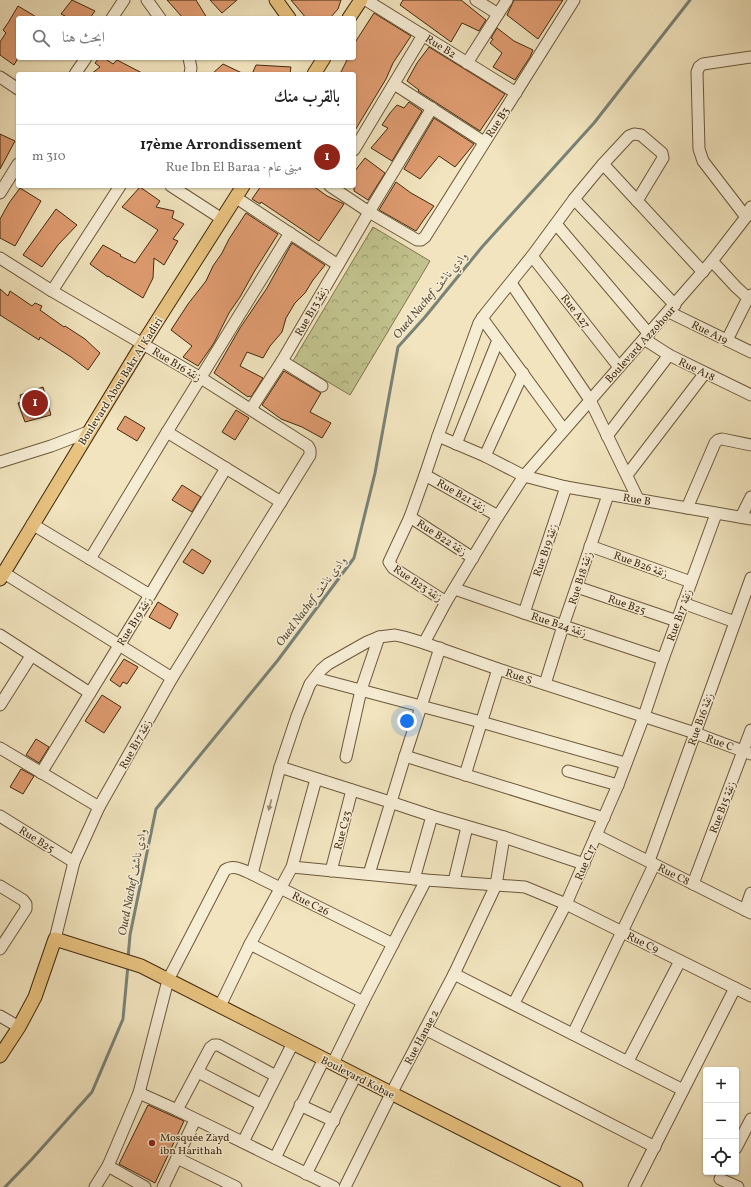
<!DOCTYPE html>
<html lang="ar">
<meta charset="utf-8">
<style>
:root{--surface:#fff;--page:#f6f6f6;--text:#222;--muted:#767676;--line:#e0e0e0;--accent:#8f2418}
body{margin:0;font-family:Vollkorn,Amiri,serif;background:var(--page);color:var(--text);direction:rtl}
.controls{position:absolute;right:12px;bottom:12px;display:grid;overflow:hidden;border-radius:4px;box-shadow:0 1px 3px #0004}
.controls button{width:36px;height:36px;display:grid;place-items:center;padding:0;border:0;border-bottom:1px solid var(--line);background:var(--surface);color:var(--text);font:20px sans-serif}
.you{position:absolute;left:407px;top:721px;width:14px;height:14px;margin:-10px;border:3px solid #fff;border-radius:50%;background:#1a73e8;box-shadow:0 0 0 6px #1a73e833}
.badge{display:grid;place-items:center;width:26px;height:26px;border-radius:50%;background:var(--accent);color:#fff;font-size:13px;font-weight:700}
.pin{position:absolute;translate:-50% -50%;border:2px solid #fff;box-shadow:0 1px 4px #0006}
.list{margin:0;padding:0;list-style:none}
h2{display:flex;justify-content:space-between;align-items:center;height:52px;margin:0;padding:0 16px;font-size:17px}
h2 small{font-size:13px;font-weight:400;color:var(--muted)}
.list li{display:grid;grid-template-columns:26px 1fr auto;gap:12px;align-items:center;box-sizing:border-box;height:64px;padding:0 16px;border-top:1px solid var(--line)}
.list b{display:block;font-size:15px;white-space:nowrap}
.list p{margin:0;font-size:13px;white-space:nowrap;color:var(--muted)}
.list em{font-size:13px;font-style:normal;color:var(--muted)}
.icon{flex:none;width:22px;height:22px;fill:none;stroke:currentColor;stroke-width:2;stroke-linecap:round;stroke-linejoin:round}
.map{position:relative;flex:none;width:751px;height:1187px;overflow:hidden;direction:ltr}
.search{position:absolute;background:var(--surface);box-shadow:0 1px 3px #0004;left:16px;top:16px;width:340px;height:44px;display:flex;align-items:center;gap:10px;box-sizing:border-box;padding:0 14px;border-radius:4px;color:var(--muted);font-size:15px}
.panel{position:absolute;background:var(--surface);box-shadow:0 1px 3px #0004;left:16px;top:72px;width:340px;height:116px;border-radius:4px;direction:rtl}
.map>svg:first-child{display:block}
</style>
<div class="map">
<svg width="751" height="1187" viewBox="0 0 751 1187">
<defs>
<pattern id="forest-crowns" width="20" height="18" patternUnits="userSpaceOnUse"><rect width="20" height="18" fill="#c1c28d"/><path d="M2 6a3 3 0 1 1 6 0M12 15a3 3 0 1 1 6 0" fill="none" stroke="#9e9e72"/></pattern>
</defs>
<rect width="100%" height="100%" fill="#f1e4be"/>
<filter id="stains"><feTurbulence type="fractalNoise" baseFrequency=".005" numOctaves="4"/><feColorMatrix values="0 0 0 0 .2 0 0 0 0 .09 0 0 0 0 .02 0 0 0 .5 -.17"/></filter>
<radialGradient id="worn" r=".72"><stop offset=".6" stop-color="#630" stop-opacity="0"/><stop offset="1" stop-color="#630" stop-opacity=".3"/></radialGradient>
<polygon fill="url(#forest-crowns)" stroke="#80764e" points="373,227 430,261 350,395 293,361"/>
<g fill="none" stroke-linecap="round" stroke-linejoin="round">
<g stroke="#798277" stroke-width="3">
<polyline points="128,958 130,935 156,809 278,660 354,558 375,473 398,347 425,317 482,247 594,123 690,0"/>
<polyline points="5,1187 32,1159 92,1092 123,1019 128,965"/>
</g>
</g>
<g fill="#df9b70" stroke="#402a0f">
<polygon points="72,0 95,11 90,18 69,18 61,14"/>
<polygon points="167,0 196,0 207,18 183,18"/>
<polygon points="210,0 237,0 222,13"/>
<polygon points="291,0 341,0 338,9 330,18 306,18"/>
<polygon points="403,0 461,0 486,20 479,31 462,23 451,42 400,5"/>
<polygon points="514,0 563,0 538,39 507,15"/>
<polygon points="18,6 38,18 18,18 18,58 14,65 0,55 0,42 6,33 3,30 8,23"/>
<polygon points="374,13 411,36 393,63 386,79 354,132 354,74 340,74 348,58 354,58 354,44"/>
<polygon points="497,28 514,41 533,50 530,57 515,80 493,67 502,53 490,43 493,39 491,38"/>
<polygon points="429,47 505,94 480,131 418,91 419,90 407,81 417,63"/>
<polygon points="99,58 104,58 113,64 117,60 144,74 91,74 100,67 95,63"/>
<polygon points="223,64 244,74 212,74"/>
<polygon points="256,65 291,67 290,74 252,74"/>
<polygon points="409,102 422,111 392,161 371,148 388,128 382,125 390,113 397,105 404,108"/>
<polygon points="434,118 474,144 455,167 439,156 420,179 404,169"/>
<polygon points="0,134 15,141 0,169"/>
<polygon points="365,158 385,173 368,200 354,191 354,172"/>
<polygon points="396,182 411,193 434,206 425,218 416,231 379,210"/>
<polygon points="261,186 313,186 327,196 344,204 319,241 261,202 260,204 252,199"/>
<polygon points="140,187 160,201 156,207 174,211 172,218 184,224 173,239 178,241 164,265 154,258 153,278 143,298 108,276 108,277 90,264 103,245 121,255 120,256 135,263 158,230 122,207"/>
<polygon points="20,188 41,201 15,246 0,238 0,219 9,203"/>
<polygon points="56,209 77,225 58,245 42,267 23,255"/>
<polygon points="246,213 278,234 254,272 240,297 229,313 214,343 198,366 183,357 192,346 171,330 188,304 206,281 213,266 222,253 229,239"/>
<polygon points="292,243 325,265 313,280 305,293 295,303 286,318 282,332 270,346 263,358 247,352 240,366 263,378 251,397 249,396 248,397 214,373 240,328 267,288"/>
<polygon points="0,289 8,296 10,291 32,306 35,303 42,306 40,310 64,327 65,326 85,339 100,353 88,370 71,357 40,337 39,340 0,315"/>
<polygon points="284,371 321,393 310,412 331,423 322,438 302,427 281,419 262,405"/>
<polygon points="43,387 51,415 25,422 18,403 22,402 20,395"/>
<polygon points="236,410 249,418 235,440 222,432"/>
<polygon points="125,416 145,428 137,441 117,429"/>
<polygon points="182,485 201,497 192,512 172,500"/>
<polygon points="192,549 211,561 203,574 183,562"/>
<polygon points="158,602 178,614 170,629 149,617"/>
<polygon points="124,659 138,667 127,684 123,682 120,687 110,680"/>
<polygon points="102,695 121,707 104,733 85,721"/>
<polygon points="36,739 49,747 39,763 26,755"/>
<polygon points="21,769 34,776 23,794 10,787"/>
<polygon points="148,1105 184,1121 155,1183 119,1164"/>
</g>
<g fill="none" stroke-linecap="round" stroke-linejoin="round">
<defs>
<g id="minor">
<polyline points="147,0 160,18"/>
<polyline points="366,0 516,93"/>
<polyline points="476,0 498,14"/>
<polyline points="112,18 124,0"/>
<polyline points="189,58 191,68 190,74"/>
<polyline points="467,63 507,0"/>
<polyline points="75,74 86,58"/>
<polyline points="0,77 18,89"/>
<polyline points="394,84 484,142"/>
<polyline points="354,150 423,35"/>
<polyline points="603,164 703,272"/>
<polyline points="171,186 222,219"/>
<polyline points="330,186 369,212 417,240 421,240 425,237 574,0"/>
<polyline points="0,193 18,164"/>
<polyline points="235,197 338,265"/>
<polyline points="574,199 675,305"/>
<polyline points="746,217 703,161 699,149 697,72 699,67 703,64 751,57"/>
<polyline points="556,224 649,334"/>
<polyline points="532,256 619,367"/>
<polyline points="0,258 52,291 201,378 308,446 310,450 310,455 172,678 99,807 74,862 55,939"/>
<polyline points="712,261 736,287 748,298"/>
<polyline points="511,283 590,400 638,499"/>
<polyline points="52,291 120,186"/>
<polyline points="669,312 751,352"/>
<polyline points="482,318 564,430"/>
<polyline points="644,339 669,355 751,395"/>
<polyline points="727,340 748,298 751,295"/>
<polyline points="282,361 322,386"/>
<polyline points="251,409 282,361 369,212 432,108"/>
<polyline points="167,432 281,502"/>
<polyline points="438,436 485,456 524,476 566,487 751,519"/>
<polyline points="607,436 669,355"/>
<polyline points="456,444 498,340"/>
<polyline points="485,456 523,373"/>
<polyline points="0,462 51,446 88,432"/>
<polyline points="425,475 498,516"/>
<polyline points="627,475 705,373"/>
<polyline points="687,508 715,443 718,440 722,439 751,445"/>
<polyline points="410,517 473,558"/>
<polyline points="741,517 751,497"/>
<polyline points="32,524 150,595"/>
<polyline points="590,546 691,582"/>
<polyline points="90,559 167,432 290,233"/>
<polyline points="4,573 172,678"/>
<polyline points="577,587 677,621"/>
<polyline points="455,589 524,613 663,659"/>
<polyline points="446,602 393,568 389,562 410,517 425,475 438,436 479,323 486,313 532,256 574,199 603,164 629,136 634,134 641,135 662,153 663,158 637,201"/>
<polyline points="683,603 735,622"/>
<polyline points="524,613 566,487"/>
<polyline points="0,635 90,693"/>
<polyline points="424,643 446,602 498,516 524,476 712,261 746,217 751,207"/>
<polyline points="315,678 481,722 625,763"/>
<polyline points="545,684 563,626 608,495"/>
<polyline points="0,705 31,656"/>
<polyline points="0,748 99,807"/>
<polyline points="405,756 604,818"/>
<polyline points="346,757 361,690 379,637"/>
<polyline points="280,767 390,802 432,816 504,837 584,864"/>
<polyline points="568,771 618,785"/>
<polyline points="41,773 150,595 226,468"/>
<polyline points="465,775 498,669"/>
<polyline points="0,816 74,862"/>
<polyline points="596,835 751,913"/>
<polyline points="649,861 751,578"/>
<polyline points="292,867 426,880 525,887 566,904 751,996"/>
<polyline points="331,871 352,790"/>
<polyline points="252,874 280,767 297,716 310,684 321,670 328,664 367,642 379,637 395,635 404,637 424,643 498,669 695,733 751,754"/>
<polyline points="369,874 405,756 440,648"/>
<polyline points="414,879 432,816"/>
<polyline points="454,881 467,827"/>
<polyline points="693,884 751,730"/>
<polyline points="0,886 23,900 26,904 26,909 0,949"/>
<polyline points="745,910 751,893"/>
<polyline points="250,944 363,1002"/>
<polyline points="454,974 683,1090"/>
<polyline points="514,1003 566,904 618,785 644,716 663,659 716,514"/>
<polyline points="220,1006 250,944 292,867 316,779"/>
<polyline points="0,1016 19,1027"/>
<polyline points="425,1029 655,1147"/>
<polyline points="573,1034 654,865"/>
<polyline points="628,1061 680,961"/>
<polyline points="333,1063 363,1002 426,880"/>
<polyline points="198,1072 262,1105"/>
<polyline points="139,1093 177,1110 334,1187"/>
<polyline points="300,1105 334,1121"/>
<polyline points="177,1110 210,1048 214,1045 218,1045 276,1076"/>
<polyline points="243,1142 293,1043"/>
<polyline points="736,1148 751,1119"/>
<polyline points="177,1158 236,1187"/>
<polyline points="275,1158 324,1059"/>
<polyline points="108,1166 145,1187"/>
<polyline points="306,1174 356,1075"/>
<polyline points="720,1179 738,1187"/>
<path d="M95,1187L108,1166L139,1093L168,980L225,870C234,864 243,870 252,874L393,944"/>
<polyline points="163,1187 195,1120"/>
<polyline points="345,1187 391,1094 454,974 496,885 504,837"/>
<polyline points="634,1187 735,988"/>
</g>
<g id="major">
<polyline points="276,0 289,18"/>
<polyline points="349,18 361,0"/>
<polyline points="314,74 324,58"/>
<polyline points="0,579 143,343 243,186"/>
<polyline points="0,1056 19,1027 35,997 55,939 141,966 576,1187"/>
</g>
</defs>
<use href="#minor" stroke="#6c583b" stroke-width="13"/>
<use href="#major" stroke="#402a0f" stroke-width="15"/>
<use href="#minor" stroke="#f6edd5" stroke-width="11"/>
<use href="#major" stroke="#e8c27f" stroke-width="13"/>
</g>
<defs><path id="oneway-solid" d="M-6-.8H1V-3.2L6.5 0L1 3.2V.8H-6Z"/></defs>
<use fill="#9b8c72" href="#oneway-solid" transform="translate(270 805) rotate(105)"/>
<circle fill="#8f2418" stroke="#f6edd5" stroke-width="1.5" cx="152" cy="1143" r="4"/>
<g text-anchor="middle" stroke-width="3" stroke-linejoin="round" paint-order="stroke">
<g font-size="11" fill="#402a0f" stroke="#f6edd5">
<text transform="translate(441 46) rotate(32)" y="4">Rue B2</text>
<text transform="translate(497 122) rotate(-57)" y="4">Rue B3</text>
<text transform="translate(311 311) rotate(-60)" y="4">Rue B13 زنقة</text>
<text transform="translate(576 311) rotate(52)" y="4">Rue A27</text>
<text transform="translate(710 332) rotate(26)" y="4">Rue A19</text>
<text transform="translate(640 344) rotate(-48)" y="4">Boulevard Azzohour</text>
<text transform="translate(177 364) rotate(31)" y="4">Rue B16 زنقة</text>
<text transform="translate(697 369) rotate(26)" y="4">Rue A18</text>
<text transform="translate(120 381) rotate(-58)" y="4">Boulevard Abou Bakr Al Kadiri</text>
<text transform="translate(462 495) rotate(30)" y="4">Rue B21 زنقة</text>
<text transform="translate(637 499) rotate(9)" y="4">Rue B</text>
<text transform="translate(442 537) rotate(33)" y="4">Rue B22 زنقة</text>
<text transform="translate(545 550) rotate(-71)" y="4">Rue B19 زنقة</text>
<text transform="translate(641 564) rotate(20)" y="4">Rue B26 زنقة</text>
<text transform="translate(580 578) rotate(-72)" y="4">Rue B18 زنقة</text>
<text transform="translate(418 583) rotate(34)" y="4">Rue B23 زنقة</text>
<text transform="translate(627 604) rotate(19)" y="4">Rue B25</text>
<text transform="translate(679 615) rotate(-70)" y="4">Rue B17 زنقة</text>
<text transform="translate(134 621) rotate(-58)" y="4">Rue B19 زنقة</text>
<text transform="translate(559 624) rotate(18)" y="4">Rue B24 زنقة</text>
<text transform="translate(519 676) rotate(18)" y="4">Rue S</text>
<text transform="translate(700 719) rotate(-70)" y="4">Rue B16 زنقة</text>
<text transform="translate(720 742) rotate(20)" y="4">Rue C</text>
<text transform="translate(135 744) rotate(-61)" y="4">Rue B17 زنقة</text>
<text transform="translate(722 807) rotate(-69)" y="4">Rue B15 زنقة</text>
<text transform="translate(342 830) rotate(-76)" y="4">Rue C23</text>
<text transform="translate(37 839) rotate(32)" y="4">Rue B25</text>
<text transform="translate(585 862) rotate(-67)" y="4">Rue C17</text>
<text transform="translate(674 874) rotate(27)" y="4">Rue C8</text>
<text transform="translate(311 903) rotate(26)" y="4">Rue C26</text>
<text transform="translate(643 942) rotate(26)" y="4">Rue C9</text>
<text transform="translate(421 1037) rotate(-62)" y="4">Rue Hanae 2</text>
<text transform="translate(358 1077) rotate(27)" y="4">Boulevard Kobae</text>
</g>
<g font-size="11" fill="#402a0f" stroke="#f6edd5" text-anchor="start">
<text x="160" y="1141">Mosquée Zayd<tspan x="160" dy="13">ibn Harithah</tspan></text>
</g>
<g font-size="12" font-style="italic" fill="#584e3a" stroke="#f6edd5">
<text transform="translate(430 295) rotate(-50)" y="4">Oued Nachef وادي ناشف</text>
<text transform="translate(311 601) rotate(-53)" y="4">Oued Nachef وادي ناشف</text>
<text transform="translate(132 882) rotate(-79)" y="4">Oued Nachef وادي ناشف</text>
</g>
</g>
<rect width="100%" height="100%" filter="url(#stains)"/>
<rect width="100%" height="100%" fill="url(#worn)"/>
</svg>
<div class="controls">
<button>+</button>
<button>−</button>
<button><svg class="icon" aria-label="locate" viewBox="0 0 24 24"><circle cx="12" cy="12" r="6"/><path d="M12 2v4M12 18v4M2 12h4M18 12h4"/></svg></button>
</div>
<div class="you"></div>
<div class="pin badge" style="left:35px;top:403px">1</div>
<div class="search"><svg class="icon" aria-label="search" viewBox="0 0 24 24"><circle cx="10" cy="10" r="6"/><path d="M15 15l6 6"/></svg>ابحث هنا</div>
<section class="panel">
<h2>بالقرب منك<small></small></h2>
<ul class="list">
<li><span class="badge">1</span><div><b>17ème Arrondissement</b><p>مبنى عام · Rue Ibn El Baraa</p></div><em>310 m</em></li>
</ul>
</section>
</div>
